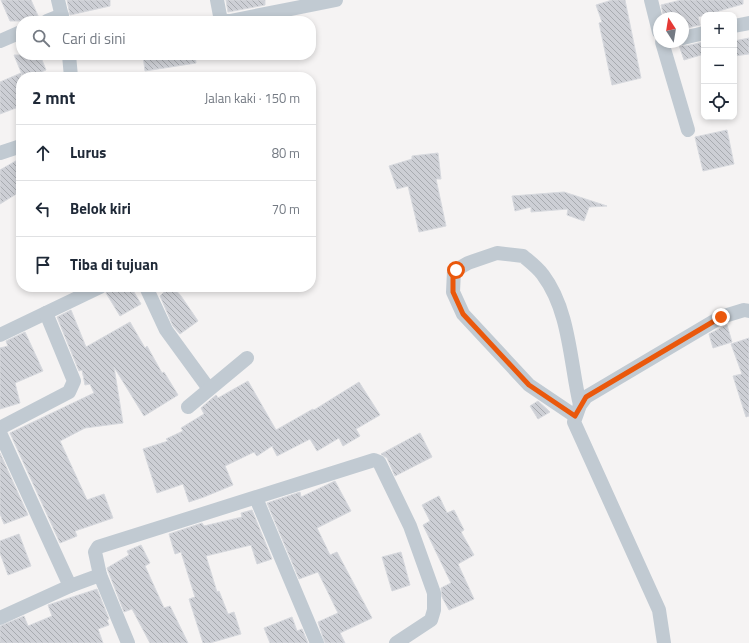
<!DOCTYPE html>
<html lang="id">
<meta charset="utf-8">
<style>
:root{--surface:#fff;--page:#f6f6f7;--text:#1f2937;--muted:#747a83;--line:#e0e1e3}
body{margin:0;font-family:"Titillium Web",sans-serif;background:var(--page);color:var(--text)}
.controls{position:absolute;right:12px;top:12px;display:grid;overflow:hidden;border-radius:8px;box-shadow:0 2px 6px #0003}
.controls button{width:36px;height:36px;display:grid;place-items:center;padding:0;border:0;border-bottom:1px solid var(--line);background:var(--surface);color:var(--text);font:20px sans-serif}
.compass{position:absolute;left:653px;top:12px;width:36px;height:36px;border-radius:50%;background:var(--surface);box-shadow:0 2px 6px #0003;rotate:348deg}
.stop{position:absolute;width:12px;height:12px;margin:-9px;border:3px solid #ea580c;border-radius:50%;background:#fff}
.stop.end{background:#ea580c;border-color:#fff;box-shadow:0 1px 4px #0008}
.list{margin:0;padding:0;list-style:none}
h2{display:flex;justify-content:space-between;align-items:center;height:52px;margin:0;padding:0 16px;font-size:17px}
h2 small{font-size:13px;font-weight:400;color:var(--muted)}
.list li{display:grid;grid-template-columns:26px 1fr auto;gap:12px;align-items:center;box-sizing:border-box;height:56px;padding:0 16px;border-top:1px solid var(--line)}
.list b{display:block;font-size:15px;white-space:nowrap}
.list em{font-size:13px;font-style:normal;color:var(--muted)}
.icon{flex:none;width:22px;height:22px;fill:none;stroke:currentColor;stroke-width:2;stroke-linecap:round;stroke-linejoin:round}
.map{position:relative;flex:none;width:749px;height:643px;overflow:hidden}
.search{position:absolute;background:var(--surface);box-shadow:0 2px 6px #0003;left:16px;top:16px;width:300px;height:44px;display:flex;align-items:center;gap:10px;box-sizing:border-box;padding:0 14px;border-radius:16px;color:var(--muted);font-size:15px}
.panel{position:absolute;background:var(--surface);box-shadow:0 2px 6px #0003;left:16px;top:72px;width:300px;height:220px;border-radius:16px}
.map>svg:first-child{display:block}
</style>
<div class="map">
<svg width="749" height="643" viewBox="0 0 749 643">
<defs>
<pattern id="building-back-hatch" width="6" height="6" patternUnits="userSpaceOnUse"><rect width="6" height="6" fill="#cdcfd5"/><path d="M-1 5l2 2M0 0l6 6M5-1l2 2" fill="none" stroke="#a8abb0"/></pattern>
</defs>
<rect width="100%" height="100%" fill="#f5f3f3"/>
<g fill="url(#building-back-hatch)" stroke="#d7d9de">
<polygon points="1,0 31,0 39,18 39,21 10,21"/>
<polygon points="67,0 110,0 110,6 70,15"/>
<polygon points="226,0 265,0 265,5 228,12"/>
<polygon points="612,0 625,0 641,78 612,85 599,23 602,22 596,5"/>
<polygon points="681,0 743,0 743,4 698,17 700,25 683,29 683,18 664,18 661,5"/>
<polygon points="749,38 749,54 734,56 734,41"/>
<polygon points="704,42 704,54 684,60 679,45 685,46"/>
<polygon points="14,55 40,55 46,70 29,77 23,77"/>
<polygon points="143,55 195,55 196,63 145,71"/>
<polygon points="21,73 21,106 0,114 0,82"/>
<polygon points="727,130 734,164 703,171 695,137"/>
<polygon points="438,153 441,179 436,179 446,226 419,232 408,186 397,189 389,166 412,159 412,156"/>
<polygon points="21,158 21,191 0,204 0,170"/>
<polygon points="564,192 607,206 589,207 584,221 567,215 568,209 531,212 531,207 515,211 512,196"/>
<polygon points="108,287 131,287 141,304 120,316 106,293"/>
<polygon points="169,287 173,287 181,296 198,321 180,334 173,326 160,296"/>
<polygon points="71,310 86,347 130,322 145,348 147,346 162,373 164,372 178,395 144,416 114,367 123,423 85,428 60,441 87,500 104,494 113,518 75,531 77,536 60,543 10,433 94,393 90,384 85,385 82,370 79,371 57,317"/>
<polygon points="727,325 732,342 713,348 709,334"/>
<polygon points="25,332 43,371 15,383 20,403 0,409 0,348 8,346 6,341"/>
<polygon points="749,338 749,416 746,417 733,376 742,374 731,344"/>
<polygon points="248,381 276,430 313,409 314,410 359,382 380,415 356,429 360,436 343,446 339,438 317,451 310,439 277,456 272,446 257,456 254,452 225,466 233,485 204,497 189,502 183,484 157,493 143,449 168,441 166,439 183,431 181,428 204,414 201,408 216,395 218,398"/>
<polygon points="538,401 550,412 538,419 530,406"/>
<polygon points="420,433 432,457 395,476 387,458 381,454"/>
<polygon points="0,453 28,515 4,524 0,514"/>
<polygon points="335,481 351,511 317,528 330,555 337,552 372,618 340,633 345,643 325,643 318,622 338,613 318,572 299,579 267,503 300,492 301,497"/>
<polygon points="439,496 447,513 454,510 464,530 461,532 474,555 458,564 474,599 449,610 442,597 441,588 451,583 423,525 430,521 422,505"/>
<polygon points="252,510 272,559 257,564 251,545 206,556 217,592 219,591 228,614 234,612 241,634 210,643 203,643 189,599 195,597 181,552 175,554 169,534 202,523 204,526 242,517 241,513"/>
<polygon points="19,534 31,566 8,575 0,553 0,541"/>
<polygon points="141,545 150,563 145,566 164,608 170,606 188,643 150,643 132,609 124,612 107,568 129,555 127,551"/>
<polygon points="401,552 410,585 392,591 382,557"/>
<polygon points="97,589 109,619 107,620 109,625 98,629 103,643 0,643 0,626 24,616 28,626 52,616 48,605"/>
<polygon points="292,617 297,631 302,629 308,643 270,643 264,628"/>
</g>
<g fill="none" stroke-linecap="round" stroke-linejoin="round">
<g stroke="#c1cad2" stroke-width="14">
<polyline points="58,0 63,21"/>
<polyline points="217,0 221,21"/>
<polyline points="651,0 659,32"/>
<polyline points="47,21 62,15"/>
<polyline points="219,21 230,21 336,0"/>
<polyline points="734,26 749,23"/>
<polyline points="683,38 704,33"/>
<polyline points="0,41 21,32"/>
<polyline points="662,42 688,130"/>
<polyline points="69,55 71,77"/>
<polyline points="0,153 21,146"/>
<polyline points="146,287 166,330 209,389"/>
<polyline points="0,335 100,287"/>
<polyline points="188,407 247,358"/>
<path d="M575,416L529,385L463,314L453,292L454,271L468,263L497,253L523,256C530,262 538,268 543,275C570,311 570,363 580,405"/>
<polyline points="0,428 69,392 74,381 46,313"/>
<polyline points="0,433 70,586"/>
<polyline points="256,498 317,643"/>
<polyline points="100,575 128,643"/>
<polyline points="0,618 70,586 100,575 95,552 98,547 374,460 379,462 381,466 410,526 434,593 434,610 431,620 396,643"/>
<polyline points="664,643 659,610 574,422 580,405 586,397 721,317 744,310 749,311"/>
</g>
</g>
<g fill="none" stroke-linecap="round" stroke-linejoin="round">
<polyline stroke="#ea580c" stroke-width="5" points="456,270 453,272 453,292 463,314 529,385 575,416 586,397 721,317"/>
</g>
</svg>
<div class="controls">
<button>+</button>
<button>−</button>
<button><svg class="icon" aria-label="locate" viewBox="0 0 24 24"><circle cx="12" cy="12" r="6"/><path d="M12 2v4M12 18v4M2 12h4M18 12h4"/></svg></button>
</div>
<svg class="compass" viewBox="-18 -18 36 36"><path d="M0-13l5 13h-10z" fill="#e53935"/><path d="M0 13l5-13h-10z" fill="#747a83"/></svg>
<div class="stop" style="left:456px;top:270px"></div>
<div class="stop end" style="left:721px;top:317px"></div>
<div class="search"><svg class="icon" aria-label="search" viewBox="0 0 24 24"><circle cx="10" cy="10" r="6"/><path d="M15 15l6 6"/></svg>Cari di sini</div>
<section class="panel">
<h2>2 mnt<small>Jalan kaki · 150 m</small></h2>
<ul class="list">
<li><svg class="icon" aria-label="ahead" viewBox="0 0 24 24"><path d="M12 20V5M6 11l6-6 6 6"/></svg><div><b>Lurus</b></div><em>80 m</em></li>
<li><svg class="icon" aria-label="left" viewBox="0 0 24 24"><path d="M17 20v-9H6M10 6l-5 5 5 5"/></svg><div><b>Belok kiri</b></div><em>70 m</em></li>
<li><svg class="icon" aria-label="arrive" viewBox="0 0 24 24"><path d="M6 21V4h12l-3 4 3 4H6"/></svg><div><b>Tiba di tujuan</b></div></li>
</ul>
</section>
</div>
